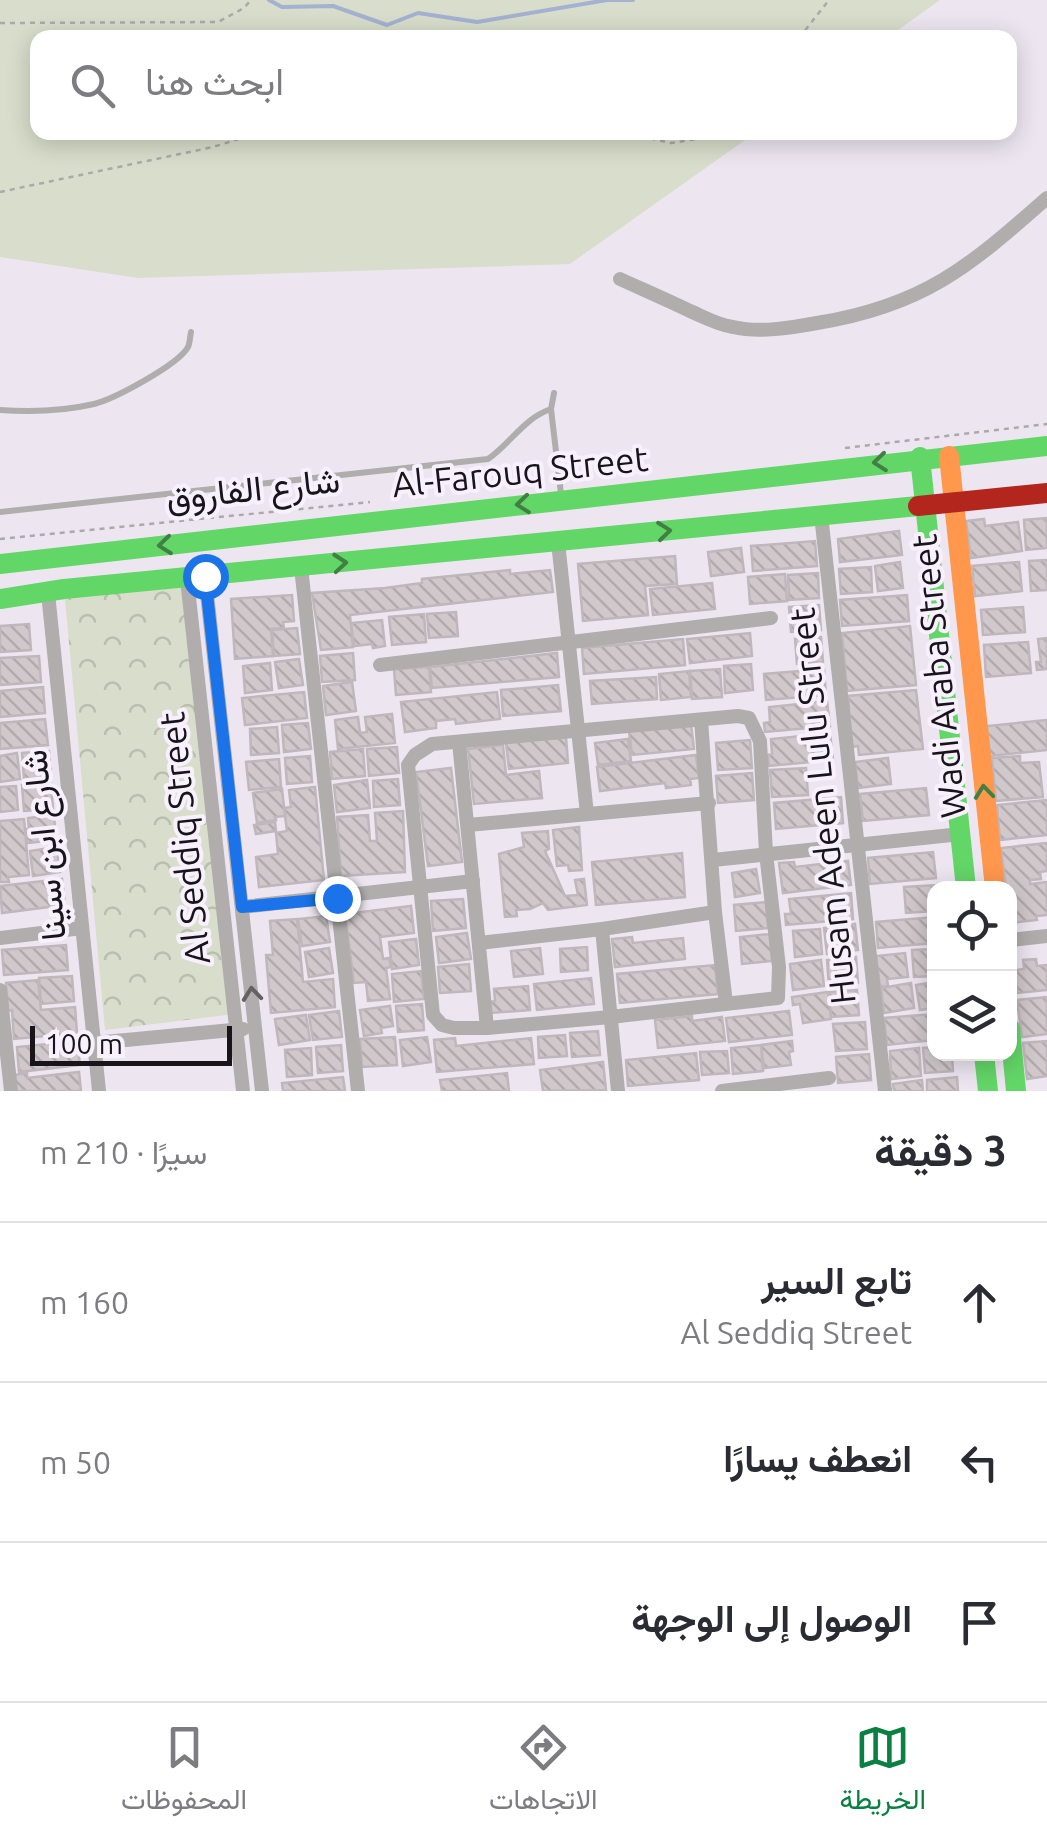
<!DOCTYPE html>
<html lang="ar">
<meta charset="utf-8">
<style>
:root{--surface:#fff;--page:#f7f7f7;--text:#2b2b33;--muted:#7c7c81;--line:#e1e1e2;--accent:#0b8043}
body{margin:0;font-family:Ubuntu,Vazirmatn,sans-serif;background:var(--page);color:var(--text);direction:rtl}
.controls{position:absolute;right:30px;bottom:30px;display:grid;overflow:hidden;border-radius:20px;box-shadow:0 5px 25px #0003}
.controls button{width:90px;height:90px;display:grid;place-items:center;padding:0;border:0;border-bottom:2px solid var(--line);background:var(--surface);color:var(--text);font:50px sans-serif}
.scale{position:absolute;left:30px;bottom:25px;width:202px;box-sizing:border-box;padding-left:10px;border:5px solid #18141a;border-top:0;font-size:28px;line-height:35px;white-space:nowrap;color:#18141a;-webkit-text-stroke:8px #f8f1fd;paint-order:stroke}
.stop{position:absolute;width:30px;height:30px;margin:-22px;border:8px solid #1a73e8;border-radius:50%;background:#fff}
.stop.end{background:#1a73e8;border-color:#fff;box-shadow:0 2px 10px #0008}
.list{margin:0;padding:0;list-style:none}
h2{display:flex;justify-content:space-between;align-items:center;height:130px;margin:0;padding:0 40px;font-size:42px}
h2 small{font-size:32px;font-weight:400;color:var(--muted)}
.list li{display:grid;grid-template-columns:65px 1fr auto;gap:30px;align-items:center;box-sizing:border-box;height:160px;padding:0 40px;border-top:2px solid var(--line)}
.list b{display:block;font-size:38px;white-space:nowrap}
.list p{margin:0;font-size:32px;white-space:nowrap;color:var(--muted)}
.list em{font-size:32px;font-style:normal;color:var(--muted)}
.icon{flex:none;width:55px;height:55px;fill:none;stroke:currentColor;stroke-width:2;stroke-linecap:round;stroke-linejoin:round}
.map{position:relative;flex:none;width:1047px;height:1091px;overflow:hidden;direction:ltr}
.search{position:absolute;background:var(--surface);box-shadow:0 5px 25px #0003;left:30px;right:30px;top:30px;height:110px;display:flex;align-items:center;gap:25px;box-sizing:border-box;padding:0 35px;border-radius:20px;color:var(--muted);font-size:38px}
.sheet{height:610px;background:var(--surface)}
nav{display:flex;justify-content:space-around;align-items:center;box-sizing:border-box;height:140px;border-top:2px solid var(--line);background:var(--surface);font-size:28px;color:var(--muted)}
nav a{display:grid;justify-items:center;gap:5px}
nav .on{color:var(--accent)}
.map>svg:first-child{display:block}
</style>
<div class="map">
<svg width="1047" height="1091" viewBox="0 0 1047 1091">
<defs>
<pattern id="forest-crowns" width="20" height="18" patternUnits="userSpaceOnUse" patternTransform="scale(2.5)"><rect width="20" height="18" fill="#d8decb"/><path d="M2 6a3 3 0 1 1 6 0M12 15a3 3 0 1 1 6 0" fill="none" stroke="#b9beae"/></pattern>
<pattern id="building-back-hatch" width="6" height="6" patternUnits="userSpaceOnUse" patternTransform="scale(2.5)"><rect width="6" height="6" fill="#d0c8cb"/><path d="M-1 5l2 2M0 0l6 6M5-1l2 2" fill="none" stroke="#b2abae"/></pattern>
</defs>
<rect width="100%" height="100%" fill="#ede6f1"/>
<polygon fill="#d8decb" points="0,0 940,0 887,38 38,38 38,132 755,133 570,264 138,278 0,257"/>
<polygon fill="url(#forest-crowns)" points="187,579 235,1014 105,1030 64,589"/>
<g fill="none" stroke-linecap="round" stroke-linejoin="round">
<polyline stroke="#a5b1d1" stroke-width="4" points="269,0 282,7 333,6 387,25 418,13 477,22 607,0 633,0"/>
</g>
<g fill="url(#building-back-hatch)" stroke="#bfb7bb" stroke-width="2.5">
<polygon points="1047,518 1047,548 1026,550 1024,520"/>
<polygon points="984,519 985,526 1018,522 1022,551 971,558 966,521"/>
<polygon points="899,531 902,555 840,562 838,539"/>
<polygon points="815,541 817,566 753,571 751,546"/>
<polygon points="741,548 744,572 711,576 708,552"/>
<polygon points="675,556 677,584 645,586 648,615 583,621 578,564"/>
<polygon points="1047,560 1047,590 1031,591 1029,561"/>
<polygon points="900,562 903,588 878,591 875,566"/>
<polygon points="1019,562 1022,591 975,596 972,566"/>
<polygon points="871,567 872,592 841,594 839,569"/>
<polygon points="510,570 510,574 550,570 553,592 350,615 353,647 321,650 312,593 385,588 422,583 422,579"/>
<polygon points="818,573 819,598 789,600 788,575"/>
<polygon points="785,574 787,601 750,604 748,577"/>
<polygon points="712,583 715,609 653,615 650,589"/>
<polygon points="292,595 294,621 283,622 284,628 271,629 273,656 235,659 231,599"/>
<polygon points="907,595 909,621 842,626 840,600"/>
<polygon points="819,605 821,630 791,632 789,607"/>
<polygon points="1023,607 1025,632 983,635 981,610"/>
<polygon points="456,612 458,636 429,638 427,614"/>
<polygon points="424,614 426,642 392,645 389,617"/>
<polygon points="382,620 385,646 373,648 372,644 354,646 351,623"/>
<polygon points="29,624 31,650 0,652 0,626"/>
<polygon points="910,626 916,685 847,691 842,633"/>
<polygon points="297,628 300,654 274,656 272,630"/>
<polygon points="750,633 752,656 690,663 687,639"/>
<polygon points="821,637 823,662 797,664 795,639"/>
<polygon points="1047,638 1047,669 1037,670 1036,662 1041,662 1038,639"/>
<polygon points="683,639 685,665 584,674 582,648"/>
<polygon points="1028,642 1031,673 986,677 984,645"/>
<polygon points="353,653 355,680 322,682 320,656"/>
<polygon points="557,653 559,677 432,688 430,667"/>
<polygon points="39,656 41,682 0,685 0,658"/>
<polygon points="299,659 303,685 279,688 275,662"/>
<polygon points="270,663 272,690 245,693 243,666"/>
<polygon points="751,664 753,690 725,693 724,666"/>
<polygon points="429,667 431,692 396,695 394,669"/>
<polygon points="720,669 722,697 692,699 690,671"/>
<polygon points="824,669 826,695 766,700 764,674"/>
<polygon points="689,671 691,697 661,700 659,674"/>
<polygon points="656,677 657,699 592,704 590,681"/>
<polygon points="352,682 356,711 326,715 323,686"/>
<polygon points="558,685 561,711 503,716 501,690"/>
<polygon points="43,687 45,713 0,717 0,691"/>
<polygon points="916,690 923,749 859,755 858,746 852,747 848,696"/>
<polygon points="304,692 307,718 245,725 242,698"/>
<polygon points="497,692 500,719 456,724 455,719 436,721 436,728 405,732 401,702"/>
<polygon points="827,701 830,726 765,732 764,723 770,722 769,707"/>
<polygon points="392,714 395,743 338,749 335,720 358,717 360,733 367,732 365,717"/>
<polygon points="45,719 48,745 0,749 0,723"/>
<polygon points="1047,720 1047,750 990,756 987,726"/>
<polygon points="308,723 311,749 284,752 282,725"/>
<polygon points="691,724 694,749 632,755 629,731"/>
<polygon points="277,727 279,753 251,755 250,729"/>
<polygon points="830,733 833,760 769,766 768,755 772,754 771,739"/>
<polygon points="566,737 568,763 509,769 506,743"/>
<polygon points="628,739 631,761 598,765 595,743"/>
<polygon points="750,740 752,768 718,770 716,743"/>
<polygon points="503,745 506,775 539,771 542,798 474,804 468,749"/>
<polygon points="397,747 399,773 369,776 367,749"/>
<polygon points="363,749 365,776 332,779 330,752"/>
<polygon points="49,751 51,777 24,779 22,753"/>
<polygon points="17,753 20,779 0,782 0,756"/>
<polygon points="696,755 699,778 690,779 691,785 666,788 665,783 600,791 597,767"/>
<polygon points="310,756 312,782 287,784 285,758"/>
<polygon points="1020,756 1020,763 1039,762 1043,797 996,801 992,758"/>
<polygon points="888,758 891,784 858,788 855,762"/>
<polygon points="279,759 281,787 249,790 246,762"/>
<polygon points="451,768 462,862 428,866 416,772"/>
<polygon points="806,768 808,795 772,797 770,770"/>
<polygon points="752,773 754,800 718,803 716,776"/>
<polygon points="398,779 400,805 374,807 373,781"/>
<polygon points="367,780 370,808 337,812 334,785"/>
<polygon points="51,783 53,809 24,811 22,785"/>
<polygon points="16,786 18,810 0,812 0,787"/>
<polygon points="315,787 324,880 259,887 256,857 278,854 276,833 287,831 284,808 291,807 289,790"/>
<polygon points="926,788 929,815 863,821 860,794"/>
<polygon points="282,789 285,816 275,817 276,820 257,823 253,793"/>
<polygon points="841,797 843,823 776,829 774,803"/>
<polygon points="1047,800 1047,835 1000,840 997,805"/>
<polygon points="403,811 405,872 341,876 337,817 368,815 370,841 377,841 375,813"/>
<polygon points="54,815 56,840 27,843 26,829 29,829 28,818"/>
<polygon points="24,819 29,875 8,877 9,882 0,882 0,821"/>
<polygon points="275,822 276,831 256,834 254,825"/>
<polygon points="579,827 582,870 569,871 568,865 557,866 553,830"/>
<polygon points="548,831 549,849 545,851 565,896 578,895 575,880 584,879 587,905 548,910 543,903 530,909 516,910 517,916 505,917 499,854 524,847 522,833"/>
<polygon points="1047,843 1047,871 1040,872 1041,879 1030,880 1030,884 1047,882 1047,915 1036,916 1037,920 1010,923 1010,888 1006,888 1001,848"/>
<polygon points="57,847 60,872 33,876 30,851"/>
<polygon points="933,852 936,878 870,884 868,858"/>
<polygon points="682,853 685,897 596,905 592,862"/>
<polygon points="848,861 851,885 783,893 779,863 794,862 795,867"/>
<polygon points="756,869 760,893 735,897 732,873"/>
<polygon points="62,879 65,905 2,913 0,886"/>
<polygon points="937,885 937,888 934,888 934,911 906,913 904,887"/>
<polygon points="851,893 853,919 786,925 785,914 791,914 789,899"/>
<polygon points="463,899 466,928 433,931 431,901"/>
<polygon points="766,902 768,928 736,931 734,905"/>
<polygon points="411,906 414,933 380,937 383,959 389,958 391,967 386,968 390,999 368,1001 366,982 354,983 345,914"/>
<polygon points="326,916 330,942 302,946 298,919"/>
<polygon points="934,917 934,943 878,948 876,922"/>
<polygon points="297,919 303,982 333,979 335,1007 271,1013 266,955 273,955 270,921"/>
<polygon points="855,924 858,950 827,954 824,928"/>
<polygon points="820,929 822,954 795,957 793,931"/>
<polygon points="467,933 471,959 439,963 436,937"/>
<polygon points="770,934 772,961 742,964 740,937"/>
<polygon points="632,937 633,943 683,938 685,959 615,967 612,939"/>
<polygon points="416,939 419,965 392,969 389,942"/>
<polygon points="66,945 68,970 4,975 2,950"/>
<polygon points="587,947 588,970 561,972 560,949"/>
<polygon points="329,948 333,973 309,977 305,952"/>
<polygon points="540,948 543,974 514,977 511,951"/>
<polygon points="934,949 934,976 914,977 912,950"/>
<polygon points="905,953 908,977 887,979 888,986 880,987 876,956"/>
<polygon points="856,957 858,983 829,986 827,960"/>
<polygon points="1036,959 1037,966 1047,965 1047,990 1017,993 1015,970 1024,969 1023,960"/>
<polygon points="821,960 824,986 793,990 790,964"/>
<polygon points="469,964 471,991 440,993 438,967"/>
<polygon points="715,965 718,994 620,1003 617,974"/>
<polygon points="421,971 424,999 394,1002 392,974"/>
<polygon points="72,976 74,1001 41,1004 39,978"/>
<polygon points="591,978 594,1004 537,1010 534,984"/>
<polygon points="38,980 41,1010 75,1007 77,1033 14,1039 12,1010 8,1011 6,983"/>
<polygon points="934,982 934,1008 920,1010 916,985"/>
<polygon points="911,983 914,1008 884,1013 881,988"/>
<polygon points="528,986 530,1010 490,1013 489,1002 495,1001 494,989"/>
<polygon points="857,990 859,1015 831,1017 829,992"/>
<polygon points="828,992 831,1019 803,1023 800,1004 793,1005 792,997"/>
<polygon points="1047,997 1047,1034 1022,1037 1017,1000"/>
<polygon points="422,1004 424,1030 398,1032 396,1006"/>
<polygon points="390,1006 393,1026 381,1028 382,1033 364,1036 360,1010"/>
<polygon points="339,1011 342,1037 313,1040 309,1015"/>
<polygon points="789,1011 792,1035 729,1042 726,1018"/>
<polygon points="934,1014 934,1040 887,1045 884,1018"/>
<polygon points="306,1015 310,1040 279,1045 275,1019"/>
<polygon points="692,1016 692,1021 722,1017 725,1041 658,1048 655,1020"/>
<polygon points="865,1022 867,1049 836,1051 833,1024"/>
<polygon points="598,1031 600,1055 572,1057 570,1033"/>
<polygon points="565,1035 567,1056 539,1058 538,1037"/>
<polygon points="395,1037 397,1065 362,1067 360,1039"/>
<polygon points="427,1037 431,1062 403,1066 400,1040"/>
<polygon points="455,1038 456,1046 531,1038 534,1064 437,1072 434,1040"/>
<polygon points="77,1041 80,1065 19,1072 17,1047"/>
<polygon points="792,1041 793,1051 789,1052 791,1065 764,1068 761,1045"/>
<polygon points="1047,1041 1047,1076 1027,1079 1023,1043"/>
<polygon points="341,1045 343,1071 318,1073 316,1047"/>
<polygon points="761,1045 763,1071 733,1074 731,1048"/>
<polygon points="934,1047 934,1054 952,1054 953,1071 925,1073 923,1048"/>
<polygon points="311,1048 312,1075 287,1077 285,1050"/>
<polygon points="919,1048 921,1076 891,1079 890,1051"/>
<polygon points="727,1051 729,1073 702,1075 700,1052"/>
<polygon points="696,1053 699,1080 628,1086 626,1060"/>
<polygon points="869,1054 871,1080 838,1083 836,1057"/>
<polygon points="603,1062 606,1090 543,1091 540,1070"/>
<polygon points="79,1072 81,1091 16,1091 14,1075 27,1073 27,1078"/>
<polygon points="507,1073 509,1091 442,1091 440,1080"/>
<polygon points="343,1077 345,1091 283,1091 282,1083"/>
<polygon points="957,1077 958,1091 927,1091 927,1080"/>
<polygon points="922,1080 923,1091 894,1091 893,1084"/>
</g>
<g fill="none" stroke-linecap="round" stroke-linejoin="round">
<g stroke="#aca9ab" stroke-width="2.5" stroke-dasharray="5 5" stroke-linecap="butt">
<polyline points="0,23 218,22 244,8 251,0"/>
<polyline points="799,38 829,0"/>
<polyline points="621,132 671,143 716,136 719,132"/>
<polyline points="0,192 213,147 261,132"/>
<polyline points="845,448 1047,424"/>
<polyline points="0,539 370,502"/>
</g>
<g stroke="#b0adac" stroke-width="6">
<polyline points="554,393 551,409 561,494"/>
<path d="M0,410C31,412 64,411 94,404C114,399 178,365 188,347C190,343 190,336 191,332"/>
<path d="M0,512L488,459C511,443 524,418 551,409"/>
</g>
<g stroke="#b0adac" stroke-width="14">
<path d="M620,279C644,290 667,300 690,311C704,317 718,325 733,327C759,333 790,328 817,323C923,306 969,267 1047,198"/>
<polyline points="821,515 885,1091"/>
<polyline points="558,542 587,814"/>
<polyline points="301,567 358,1091"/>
<polyline points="205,576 262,1091"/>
<polyline points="187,579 243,1091"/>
<polyline points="48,593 99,1091"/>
<polyline points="380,665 771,618"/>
<polygon points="738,716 749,718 760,741 766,853 779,967 778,998 610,1017 487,1028 454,1028 442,1025 433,1015 408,765 415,755 432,744"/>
<polyline points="701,720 715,912 726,1003"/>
<polyline points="459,742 487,1028"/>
<polyline points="468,825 709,803"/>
<polyline points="713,860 961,834"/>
<polyline points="242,907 473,881"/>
<polyline points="602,929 618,1091"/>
<polyline points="0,938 82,928"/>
<polyline points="1010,940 1047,936"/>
<polyline points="479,943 602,929 715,912"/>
<polyline points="0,990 11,1091"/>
<polyline points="94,1043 243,1029"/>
<polyline points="722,1091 829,1078"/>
</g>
<g stroke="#63d668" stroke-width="20">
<polyline points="920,457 966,888"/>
<polyline points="0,564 1047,446"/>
<polyline points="0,599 64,589 918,506"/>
<polyline points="1010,1028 1016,1091"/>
<polyline points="984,1054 988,1091"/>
</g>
<polyline stroke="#ff974d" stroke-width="20" points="949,456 995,888"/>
<polyline stroke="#b3261e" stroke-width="20" points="918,506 1047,493"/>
</g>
<defs><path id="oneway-chevron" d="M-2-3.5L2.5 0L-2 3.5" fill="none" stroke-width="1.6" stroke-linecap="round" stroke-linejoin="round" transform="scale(2.5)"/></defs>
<g stroke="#417f45">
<use href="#oneway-chevron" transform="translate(880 462) rotate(174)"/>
<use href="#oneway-chevron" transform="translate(523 504) rotate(174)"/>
<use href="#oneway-chevron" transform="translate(664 531) rotate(-6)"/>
<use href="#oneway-chevron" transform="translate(165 545) rotate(174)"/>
<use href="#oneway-chevron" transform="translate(340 563) rotate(-5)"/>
<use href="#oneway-chevron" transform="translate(984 792) rotate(-96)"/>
</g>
<use stroke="#646063" href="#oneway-chevron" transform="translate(252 994) rotate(-96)"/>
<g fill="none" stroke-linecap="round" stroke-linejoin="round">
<polyline stroke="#1a73e8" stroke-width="12" points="205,576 242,907 337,898"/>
</g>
<g text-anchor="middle" stroke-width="8" stroke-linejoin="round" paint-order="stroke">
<g font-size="35" fill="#18141a" stroke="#f8f1fd">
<text transform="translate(520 472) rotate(-6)" y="12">Al-Farouq Street</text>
<text transform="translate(253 489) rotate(-6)" y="12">شارع الفاروق</text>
<text transform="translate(939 676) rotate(-96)" y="12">Wadi Araba Street</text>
<text transform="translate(823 806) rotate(-96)" y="12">Husam Adeen Lulu Street</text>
<text transform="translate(185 838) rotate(-96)" y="12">Al Seddiq Street</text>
<text transform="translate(44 845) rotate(-96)" y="12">شارع ابن سينا</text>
</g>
</g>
</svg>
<div class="controls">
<button><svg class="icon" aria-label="locate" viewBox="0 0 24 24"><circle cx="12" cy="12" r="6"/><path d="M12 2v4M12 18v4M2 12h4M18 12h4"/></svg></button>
<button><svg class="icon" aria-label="layers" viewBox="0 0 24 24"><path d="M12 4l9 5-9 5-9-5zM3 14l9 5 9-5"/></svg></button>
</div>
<div class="scale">100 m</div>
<div class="stop" style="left:205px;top:576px"></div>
<div class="stop end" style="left:337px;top:898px"></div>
<div class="search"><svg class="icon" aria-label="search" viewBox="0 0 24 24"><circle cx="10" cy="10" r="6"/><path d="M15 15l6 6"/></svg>ابحث هنا</div>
</div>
<section class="sheet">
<h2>3 دقيقة<small>سيرًا · 210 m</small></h2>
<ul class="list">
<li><svg class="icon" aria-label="ahead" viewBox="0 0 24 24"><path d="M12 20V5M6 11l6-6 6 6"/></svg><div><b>تابع السير</b><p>Al Seddiq Street</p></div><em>160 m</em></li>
<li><svg class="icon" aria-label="left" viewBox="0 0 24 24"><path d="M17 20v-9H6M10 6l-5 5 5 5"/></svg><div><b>انعطف يسارًا</b></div><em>50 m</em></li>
<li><svg class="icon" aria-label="arrive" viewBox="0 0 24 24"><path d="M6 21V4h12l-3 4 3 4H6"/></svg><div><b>الوصول إلى الوجهة</b></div></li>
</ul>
</section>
<nav>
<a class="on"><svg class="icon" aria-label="map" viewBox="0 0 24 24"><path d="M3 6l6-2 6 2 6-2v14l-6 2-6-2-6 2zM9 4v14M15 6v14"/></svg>الخريطة</a>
<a><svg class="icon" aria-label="directions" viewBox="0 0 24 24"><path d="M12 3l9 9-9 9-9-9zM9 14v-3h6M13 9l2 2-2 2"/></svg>الاتجاهات</a>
<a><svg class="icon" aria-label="saved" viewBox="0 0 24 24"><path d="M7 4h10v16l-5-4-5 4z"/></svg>المحفوظات</a>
</nav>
